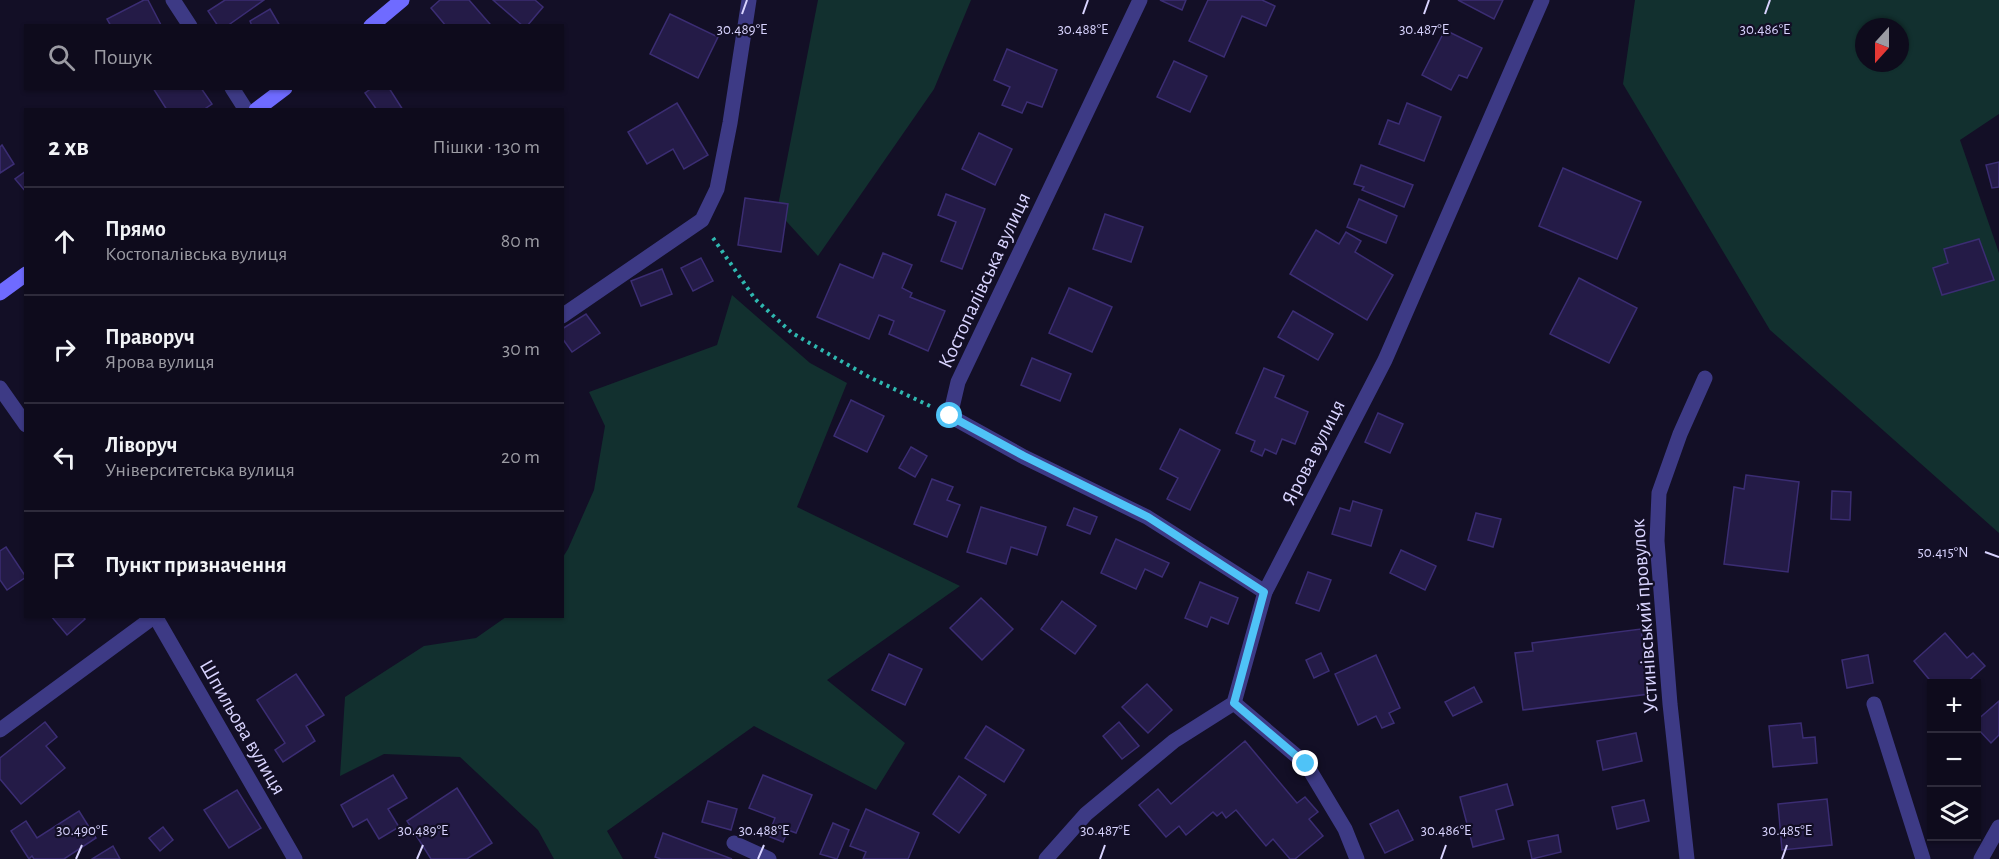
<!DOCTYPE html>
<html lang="uk">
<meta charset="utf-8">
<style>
:root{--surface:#0e0b1c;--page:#171425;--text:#f1f3f6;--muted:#9b9ba3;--line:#2e2b3b}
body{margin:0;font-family:"Alegreya Sans",sans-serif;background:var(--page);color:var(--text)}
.controls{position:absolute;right:18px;bottom:18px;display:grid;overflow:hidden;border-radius:0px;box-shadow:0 2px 4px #0004}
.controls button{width:54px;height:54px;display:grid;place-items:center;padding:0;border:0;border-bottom:2px solid var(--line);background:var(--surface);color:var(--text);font:30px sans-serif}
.compass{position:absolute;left:1855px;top:18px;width:54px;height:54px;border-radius:50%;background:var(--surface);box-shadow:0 2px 4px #0004;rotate:201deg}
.stop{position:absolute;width:18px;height:18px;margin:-14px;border:4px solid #4fc3f7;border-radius:50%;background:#fff}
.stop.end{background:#4fc3f7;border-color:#fff;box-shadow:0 2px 6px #0008}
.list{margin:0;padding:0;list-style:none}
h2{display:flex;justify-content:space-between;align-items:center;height:78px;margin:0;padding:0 24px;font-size:26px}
h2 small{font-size:20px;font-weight:400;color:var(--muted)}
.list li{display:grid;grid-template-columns:39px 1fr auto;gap:18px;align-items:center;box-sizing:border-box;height:108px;padding:0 24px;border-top:2px solid var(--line)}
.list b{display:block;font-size:22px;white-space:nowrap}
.list p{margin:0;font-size:20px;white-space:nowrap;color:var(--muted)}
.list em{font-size:20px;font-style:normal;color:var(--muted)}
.icon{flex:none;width:33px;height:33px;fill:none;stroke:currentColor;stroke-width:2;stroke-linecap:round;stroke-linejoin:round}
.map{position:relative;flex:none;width:1999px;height:859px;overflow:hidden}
.search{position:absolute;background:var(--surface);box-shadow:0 2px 4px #0004;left:24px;top:24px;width:540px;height:66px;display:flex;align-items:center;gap:15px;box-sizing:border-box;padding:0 21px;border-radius:0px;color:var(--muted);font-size:22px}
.panel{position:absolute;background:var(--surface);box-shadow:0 2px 4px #0004;left:24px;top:108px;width:540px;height:510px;border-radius:0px}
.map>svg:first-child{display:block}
</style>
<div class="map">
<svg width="1999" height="859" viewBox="0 0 1999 859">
<rect width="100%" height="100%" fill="#130f26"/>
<g fill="#12302f" fill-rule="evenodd">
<polygon points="818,0 971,0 934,89 818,256 777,211"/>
<path d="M1635,0H1999V114L1960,140L1999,253V533L1770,330L1623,84ZM1864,27H1900V63H1864Z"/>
<polygon points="732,295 810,363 847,383 797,507 960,586 827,680 905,743 876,790 754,726 607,831 623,859 554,859 538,830 460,757 384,754 340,776 345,697 424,646 476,638 506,617 562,616 563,557 568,549 594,490 605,426 589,392 717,345"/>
</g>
<g fill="#241b47" stroke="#3b2d73" stroke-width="1.5">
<polygon points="144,0 148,0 161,25 111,26 107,19"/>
<polygon points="225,0 264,0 227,26 218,26 208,11"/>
<polygon points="440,0 469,0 490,24 487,26 446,26 431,8"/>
<polygon points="493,0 535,0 543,7 527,26 523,26"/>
<polygon points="1160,0 1186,0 1182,10"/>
<polygon points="1208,0 1262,0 1275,6 1266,26 1242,16 1224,57 1189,41"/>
<polygon points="1458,0 1503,0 1494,19"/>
<polygon points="270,9 280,26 252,26 250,21"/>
<polygon points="670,14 718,37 698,78 650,54"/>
<polygon points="1445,30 1482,48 1467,78 1459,75 1451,90 1422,75"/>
<polygon points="1007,49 1057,70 1042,107 1027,102 1022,113 1002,105 1010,87 994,80"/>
<polygon points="1174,61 1207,76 1190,112 1157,97"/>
<polygon points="153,88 201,88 212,104 203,110 167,110"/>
<polygon points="372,88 389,88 403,110 377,110 365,93"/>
<polygon points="677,103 708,155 684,169 673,149 647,164 628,132"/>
<polygon points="1407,103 1441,117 1424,161 1379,144 1388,120 1399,124"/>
<polygon points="979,133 1012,149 995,185 962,169"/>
<polygon points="2,145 14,164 0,173 0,147"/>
<polygon points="1999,162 1999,187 1992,188 1986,165"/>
<polygon points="1361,165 1413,185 1404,207 1362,190 1364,187 1354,184"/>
<polygon points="1563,168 1641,202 1617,259 1539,226"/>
<polygon points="26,171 26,192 15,179"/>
<polygon points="946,194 985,209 962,269 941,261 956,222 938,215"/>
<polygon points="745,198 788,204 781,252 738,245"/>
<polygon points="1359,199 1397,216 1386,243 1347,227"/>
<polygon points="1105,214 1143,227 1131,262 1093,249"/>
<polygon points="1316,230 1339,244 1346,232 1361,241 1355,252 1393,275 1367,320 1290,274"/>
<polygon points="1979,239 1994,280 1942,295 1933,268 1948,263 1944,249"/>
<polygon points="883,253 912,265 902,288 912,293 910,297 945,311 928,351 889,334 894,321 879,315 869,339 817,317 840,264 873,278"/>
<polygon points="701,258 713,281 693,291 681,268"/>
<polygon points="662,269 672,294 641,306 631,281"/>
<polygon points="1579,278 1637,308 1609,363 1550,334"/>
<polygon points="1069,288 1112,307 1092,352 1049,333"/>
<polygon points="1293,311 1333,334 1318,360 1278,337"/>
<polygon points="586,314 600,333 572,352 562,338 562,329"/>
<polygon points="1032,358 1071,374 1060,401 1021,385"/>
<polygon points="1264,368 1284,376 1275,397 1308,412 1295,444 1282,439 1276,454 1265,449 1262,456 1251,451 1255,441 1236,433"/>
<polygon points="851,400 884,416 867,452 834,436"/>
<polygon points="1378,413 1403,424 1390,453 1365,442"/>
<polygon points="1180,429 1220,450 1190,510 1167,499 1178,478 1160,469"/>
<polygon points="911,447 927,456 915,477 899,468"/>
<polygon points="1746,475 1799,482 1788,572 1724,564 1734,487 1744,489"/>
<polygon points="932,479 953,487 947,500 960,505 947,537 914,524"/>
<polygon points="1832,491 1851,492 1850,520 1831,519"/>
<polygon points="1353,501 1382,510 1371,546 1332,534 1340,508 1350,511"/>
<polygon points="981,507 1046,527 1037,555 1011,547 1006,564 967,552"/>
<polygon points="1074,508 1097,517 1090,534 1067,525"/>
<polygon points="1476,513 1501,519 1493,547 1468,540"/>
<polygon points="1116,539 1169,563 1162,577 1145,569 1136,589 1101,573"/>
<polygon points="6,547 26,577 7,590 0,580 0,551"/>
<polygon points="1401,550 1436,566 1425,590 1390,573"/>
<polygon points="1308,572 1331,580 1319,611 1296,603"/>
<polygon points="1200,582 1238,598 1228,624 1211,617 1207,627 1185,618"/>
<polygon points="981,598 1013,629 982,660 950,628"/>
<polygon points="1062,601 1096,626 1075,654 1041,629"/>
<polygon points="51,616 83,616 85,619 67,635"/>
<polygon points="1641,629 1649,694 1523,710 1515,653 1533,651 1532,643"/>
<polygon points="1945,633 1967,658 1973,653 1985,666 1965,684 1933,684 1914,661"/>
<polygon points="1321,653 1329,671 1314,678 1306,660"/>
<polygon points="889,654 922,669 905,705 872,690"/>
<polygon points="1376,655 1400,708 1389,713 1394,723 1382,728 1376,716 1358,725 1335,674"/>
<polygon points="1868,655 1873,683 1847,688 1842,660"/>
<polygon points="296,674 324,715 306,726 315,741 283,762 275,750 285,743 257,700"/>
<polygon points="1147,684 1172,710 1148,733 1122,707"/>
<polygon points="1474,687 1482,702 1453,716 1445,702"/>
<polygon points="1999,701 1999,735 1991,743 1976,727 1976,721"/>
<polygon points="45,722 57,737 46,746 65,768 21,804 0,779 0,758"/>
<polygon points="1119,722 1139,746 1122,759 1103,736"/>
<polygon points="1801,723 1803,738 1815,737 1817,763 1773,767 1769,726"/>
<polygon points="986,726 1024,750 1004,782 965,758"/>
<polygon points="1636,733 1642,761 1603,770 1597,741"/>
<polygon points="1245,741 1297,803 1305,797 1318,812 1309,819 1323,836 1295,859 1290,859 1273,839 1266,846 1236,810 1226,818 1222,812 1217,816 1213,812 1186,835 1179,826 1166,837 1139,805 1158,789 1171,804"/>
<polygon points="393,775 407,798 388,809 399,827 379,839 367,819 353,827 341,805"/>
<polygon points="763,775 812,795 796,833 788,830 783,842 768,836 775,818 749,808"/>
<polygon points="959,776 986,795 959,833 933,814"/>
<polygon points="1507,784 1513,805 1496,810 1504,839 1473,847 1460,797"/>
<polygon points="457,788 492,843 467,859 431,859 407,821"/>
<polygon points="237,790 261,828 229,848 204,810"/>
<polygon points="1827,799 1832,845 1782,850 1778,804"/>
<polygon points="1644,800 1649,821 1617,829 1612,807"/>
<polygon points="708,801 737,809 731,830 702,822"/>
<polygon points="866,809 919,833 908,859 863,859 866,852 850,846"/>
<polygon points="1398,810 1413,840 1385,853 1370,824"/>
<polygon points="79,811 96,838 64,859 34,859 32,856 29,859 11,831 26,821 37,838"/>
<polygon points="833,823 849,830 837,859 820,854"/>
<polygon points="163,827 173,840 160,851 149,838"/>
<polygon points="663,833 732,859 661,859 655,857"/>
<polygon points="1558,835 1561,852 1532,859 1528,841"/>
<polygon points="113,846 120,859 92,859"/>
</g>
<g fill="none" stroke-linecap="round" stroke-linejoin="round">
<polyline stroke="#2fb8b0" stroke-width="4" stroke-dasharray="3 4.5" stroke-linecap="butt" points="713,238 755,299 792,333 869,377 930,406"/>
<g stroke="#3d3a85" stroke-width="15">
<polyline points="1874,704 1923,859"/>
<polyline points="734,843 769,859"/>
<polyline points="1981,859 1999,827"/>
</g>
<g stroke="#3d3a85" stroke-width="15">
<polyline points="173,0 190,26"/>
<polyline points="1140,0 958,382 950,416 1024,457 1147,517 1265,592"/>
<polyline points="232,88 246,110"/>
<polyline points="562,316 702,220 717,189 730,123 749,0"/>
<polyline points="0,388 26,425"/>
<polyline points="155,616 295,859"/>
<polyline points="1234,703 1306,764 1345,829 1357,859"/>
<polyline points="0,730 155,616"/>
<polyline points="1046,859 1086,814 1174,741 1234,703 1265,592 1385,360 1542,0"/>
<polyline points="1687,859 1670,704 1657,541 1659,493 1680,434 1705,378"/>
</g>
<g stroke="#6f6bff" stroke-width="15">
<polyline points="371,26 402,0"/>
<polyline points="256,110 285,88"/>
<polyline points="0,293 26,274"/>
</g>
</g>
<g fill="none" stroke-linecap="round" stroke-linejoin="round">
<polyline stroke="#4fc3f7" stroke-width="8" points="950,416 1024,456 1148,517 1264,592 1234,703 1306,764"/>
</g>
<path fill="none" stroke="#d9d4ff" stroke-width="2" d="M742,14L747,0M1083,14L1088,0M1424,14L1429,0M1765,14L1770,0M1985,552L1999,557M76,859L82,845M417,859L423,845M758,859L764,845M1100,859L1105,845M1441,859L1446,845M1782,859L1787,845"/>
<g text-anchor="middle" stroke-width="4.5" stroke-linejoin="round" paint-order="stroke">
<g font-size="21" fill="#d9d4ff" stroke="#130f26">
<text transform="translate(984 280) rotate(-65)" y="7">Костопалівська вулиця</text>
<text transform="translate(1313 452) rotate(-63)" y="7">Ярова вулиця</text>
<text transform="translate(1644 616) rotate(-94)" y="7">Устинівський провулок</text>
<text transform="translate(243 727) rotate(60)" y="7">Шпильова вулиця</text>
</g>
</g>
<g font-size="15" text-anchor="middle" fill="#d9d4ff" stroke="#130f26" stroke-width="4.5" stroke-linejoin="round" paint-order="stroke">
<text x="742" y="34">30.489°E</text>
<text x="1083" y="34">30.488°E</text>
<text x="1424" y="34">30.487°E</text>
<text x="1765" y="34">30.486°E</text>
<text x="1943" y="557">50.415°N</text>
<text x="82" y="835">30.490°E</text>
<text x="423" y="835">30.489°E</text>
<text x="764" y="835">30.488°E</text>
<text x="1105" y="835">30.487°E</text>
<text x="1446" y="835">30.486°E</text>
<text x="1787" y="835">30.485°E</text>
</g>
</svg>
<div class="controls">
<button>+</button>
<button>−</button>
<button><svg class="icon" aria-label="layers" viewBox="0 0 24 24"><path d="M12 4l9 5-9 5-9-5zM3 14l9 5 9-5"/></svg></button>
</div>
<svg class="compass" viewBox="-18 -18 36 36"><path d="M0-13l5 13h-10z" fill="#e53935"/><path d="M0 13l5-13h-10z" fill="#9b9ba3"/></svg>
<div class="stop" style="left:950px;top:416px"></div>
<div class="stop end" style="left:1306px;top:764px"></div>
<div class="search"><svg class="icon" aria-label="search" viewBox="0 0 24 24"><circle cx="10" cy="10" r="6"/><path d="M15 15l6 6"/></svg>Пошук</div>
<section class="panel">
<h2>2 хв<small>Пішки · 130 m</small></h2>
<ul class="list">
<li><svg class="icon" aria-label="ahead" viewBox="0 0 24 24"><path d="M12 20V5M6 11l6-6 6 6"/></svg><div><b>Прямо</b><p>Костопалівська вулиця</p></div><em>80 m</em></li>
<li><svg class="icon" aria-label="right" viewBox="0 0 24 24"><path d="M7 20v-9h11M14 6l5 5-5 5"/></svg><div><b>Праворуч</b><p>Ярова вулиця</p></div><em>30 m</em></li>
<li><svg class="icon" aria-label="left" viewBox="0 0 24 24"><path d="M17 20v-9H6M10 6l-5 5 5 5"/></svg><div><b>Ліворуч</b><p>Університетська вулиця</p></div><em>20 m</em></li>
<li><svg class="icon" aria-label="arrive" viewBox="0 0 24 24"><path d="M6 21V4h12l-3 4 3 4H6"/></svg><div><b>Пункт призначення</b></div></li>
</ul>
</section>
</div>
